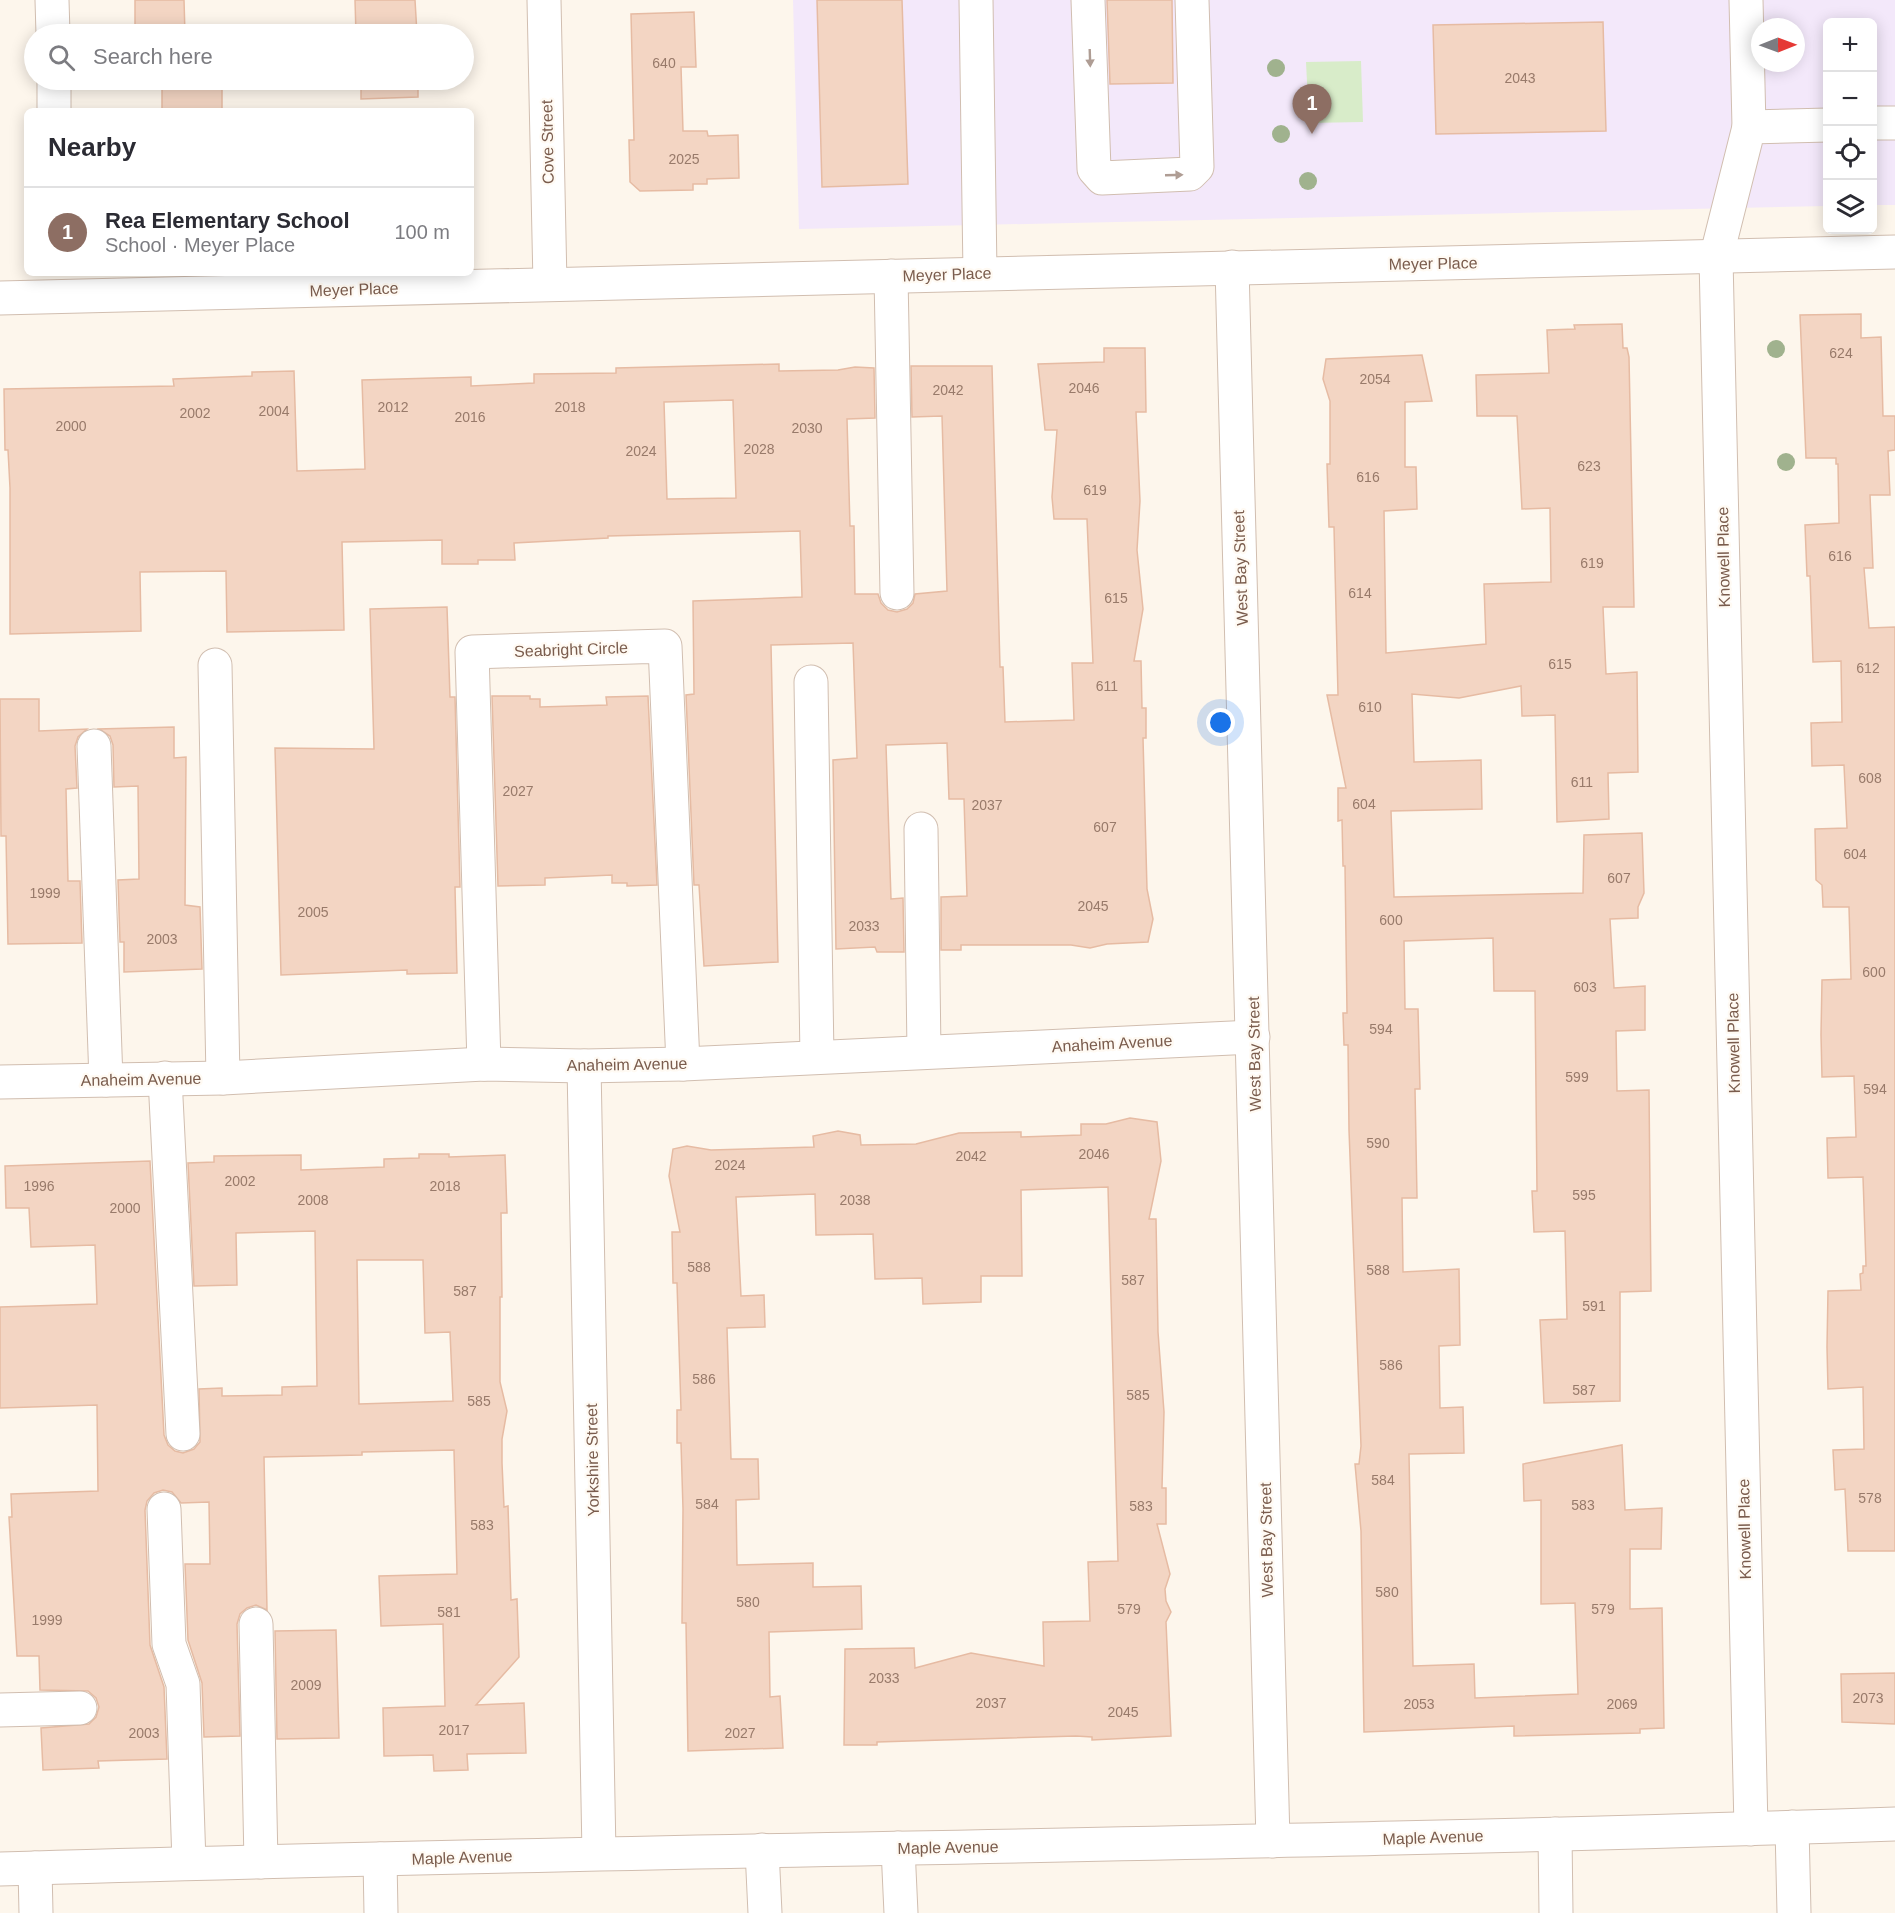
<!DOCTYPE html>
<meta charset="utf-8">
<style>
:root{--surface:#fff;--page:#f2f2f3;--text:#2b2b33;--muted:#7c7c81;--line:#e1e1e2;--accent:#e76f51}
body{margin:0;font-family:Helvetica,sans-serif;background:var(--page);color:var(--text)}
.controls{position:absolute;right:18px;top:18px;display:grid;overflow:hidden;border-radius:9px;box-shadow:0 3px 15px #0003}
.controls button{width:54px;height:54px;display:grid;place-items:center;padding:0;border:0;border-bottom:2px solid var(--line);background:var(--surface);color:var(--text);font:30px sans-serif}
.compass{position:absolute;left:1751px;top:18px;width:54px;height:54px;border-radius:50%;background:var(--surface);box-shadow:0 3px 15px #0003;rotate:89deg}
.you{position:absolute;left:1221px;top:723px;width:21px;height:21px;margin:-15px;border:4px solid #fff;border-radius:50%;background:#1a73e8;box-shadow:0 0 0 9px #1a73e833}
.badge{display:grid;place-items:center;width:39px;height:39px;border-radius:50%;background:var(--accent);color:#fff;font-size:20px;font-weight:700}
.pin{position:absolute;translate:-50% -50px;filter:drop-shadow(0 2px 3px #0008)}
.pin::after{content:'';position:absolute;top:32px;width:21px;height:18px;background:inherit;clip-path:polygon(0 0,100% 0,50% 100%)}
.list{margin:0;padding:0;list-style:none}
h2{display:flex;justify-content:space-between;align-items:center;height:78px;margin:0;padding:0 24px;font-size:26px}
h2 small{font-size:20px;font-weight:400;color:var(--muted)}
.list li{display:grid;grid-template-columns:39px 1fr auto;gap:18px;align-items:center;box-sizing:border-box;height:90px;padding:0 24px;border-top:2px solid var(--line)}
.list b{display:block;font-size:22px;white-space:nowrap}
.list p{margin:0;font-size:20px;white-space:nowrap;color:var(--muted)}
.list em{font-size:20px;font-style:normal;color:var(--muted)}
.icon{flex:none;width:33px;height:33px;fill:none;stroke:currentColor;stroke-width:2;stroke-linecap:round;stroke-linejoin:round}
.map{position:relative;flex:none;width:1895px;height:1913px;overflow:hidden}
.search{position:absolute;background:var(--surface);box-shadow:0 3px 15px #0003;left:24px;top:24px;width:450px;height:66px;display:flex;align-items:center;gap:15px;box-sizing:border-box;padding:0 21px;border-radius:33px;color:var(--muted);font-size:22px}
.panel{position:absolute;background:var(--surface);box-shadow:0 3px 15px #0003;left:24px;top:108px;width:450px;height:168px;border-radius:9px}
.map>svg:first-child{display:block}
</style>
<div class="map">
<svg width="1895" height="1913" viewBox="0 0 1895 1913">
<rect width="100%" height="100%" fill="#fdf6ec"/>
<path fill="#f3e8fa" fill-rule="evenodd" d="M793,0H1895V205H1873L1872,22H1828L1827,206L799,229ZM1760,27H1796V63H1760Z"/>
<polygon fill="#d8ecc9" points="1361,61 1363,122 1309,123 1306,62"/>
<g fill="#f3d5c3" stroke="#e6bba3" stroke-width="1.5" fill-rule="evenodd">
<polygon points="135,0 184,0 185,34 221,34 135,34"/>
<polygon points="355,0 415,0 417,34 356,34"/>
<polygon points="817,0 902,0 908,184 822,187"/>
<polygon points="1107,0 1172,0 1173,83 1110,84"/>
<polygon points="694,12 696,67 681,67 683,131 707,131 708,136 738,135 739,178 707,179 707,184 693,184 693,190 640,191 630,182 629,140 634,140 631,14"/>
<polygon points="1603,22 1606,131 1436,134 1433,25"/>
<rect x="162" y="80" width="60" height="31"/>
<polygon points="361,80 418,80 418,97 361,99"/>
<polygon points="1861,314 1861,338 1881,337 1883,416 1895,416 1895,450 1888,451 1890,495 1870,495 1873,568 1864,568 1869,628 1895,627 1895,1551 1848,1551 1845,1489 1835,1490 1833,1450 1864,1449 1863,1387 1828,1389 1827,1347 1828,1291 1861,1290 1860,1274 1863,1273 1863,1266 1866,1266 1863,1177 1828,1178 1827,1138 1856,1137 1854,1076 1822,1077 1821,1035 1822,980 1851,979 1849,907 1823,907 1822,885 1816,880 1815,829 1847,828 1844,765 1812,766 1811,723 1842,722 1841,661 1813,662 1810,576 1807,576 1805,525 1839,523 1838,464 1836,464 1836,458 1806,458 1800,315"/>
<polygon points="1622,324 1623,348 1627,348 1629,357 1634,607 1603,607 1606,674 1637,672 1638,772 1608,773 1609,819 1557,822 1555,715 1522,716 1521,686 1459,698 1412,694 1414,762 1481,760 1482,809 1391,811 1394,897 1583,893 1584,835 1642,833 1644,893 1638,907 1638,918 1610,919 1614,988 1645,986 1645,1030 1616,1031 1617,1091 1649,1090 1651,1291 1620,1292 1620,1401 1544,1403 1540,1320 1567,1319 1565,1231 1534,1232 1532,1191 1537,1191 1535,991 1494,991 1493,938 1404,941 1405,1009 1418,1009 1420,1089 1415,1089 1417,1198 1402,1198 1403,1272 1459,1269 1460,1345 1439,1346 1440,1408 1463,1407 1464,1453 1409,1454 1413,1666 1474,1664 1475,1698 1578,1694 1575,1603 1541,1604 1541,1500 1524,1501 1523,1464 1622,1445 1625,1510 1662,1508 1661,1549 1630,1549 1630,1609 1662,1608 1664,1728 1640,1729 1640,1733 1514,1736 1514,1726 1364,1732 1361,1531 1355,1464 1359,1464 1361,1446 1349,1130 1348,1045 1344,1045 1343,1013 1347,1013 1345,866 1343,866 1342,820 1338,821 1338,788 1346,788 1327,695 1338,695 1334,527 1329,527 1327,464 1330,464 1330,401 1323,379 1326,359 1422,355 1432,401 1405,402 1405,467 1416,467 1417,509 1384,511 1386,653 1486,644 1484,584 1551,582 1550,508 1522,509 1517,416 1477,416 1476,375 1549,373 1547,330 1575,329 1574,325"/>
<path d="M1104,348H1145L1146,412H1136L1140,501L1137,550L1143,609L1134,661H1141L1142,708H1146V738H1143L1147,889L1153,919L1148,942L1107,944L1090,948L1071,945H961V950H941V897L967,896L964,799H949L947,743L886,745L891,899L903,898L904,952H877L875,947L836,949L833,760L857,758L853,643L771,645L778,962L704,966L699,885H694L686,695L694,694L693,601L802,597L800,531L608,536V538L514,543L515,560H478V564H442V540L342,542L344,630L227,632L226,571L140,572L141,631L10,634V488L8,450H5L4,389L174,386L173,379L252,376V372L294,371L297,471L365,469L362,380L471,377V386L534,383V374L616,373V368L779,364V371L838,370L855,367L874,368L875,418L847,419L850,526H854L855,594H878L881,603L888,610L897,612L907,609L913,603L915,594L947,591L942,416L912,417L911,366H992L1000,667H1003L1005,722L1074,720L1072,663H1093L1087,519H1054L1052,497L1057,430H1045L1038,364L1104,362ZM733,400L736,498L667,499L664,402Z"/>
<polygon points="447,607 450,697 455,697 460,887 455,887 457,973 407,974 407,970 281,975 275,748 374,749 370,609"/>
<polygon points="492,696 530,696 530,699 540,699 540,707 607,705 606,697 648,696 657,885 627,886 627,883 612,883 612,875 545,878 545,885 498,886"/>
<polygon points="0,699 39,699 39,731 87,729 78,737 75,746 77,788 66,789 68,881 80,881 82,943 8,944 6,836 1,836"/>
<polygon points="174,727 174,758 186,757 185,905 200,907 202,969 124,972 124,942 120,942 118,880 139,879 138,786 114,787 113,745 110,736 99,729"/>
<polygon points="1130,1118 1157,1122 1161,1161 1149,1219 1156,1219 1158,1332 1164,1412 1162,1488 1166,1488 1166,1524 1157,1524 1170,1574 1165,1589 1166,1601 1171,1612 1166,1622 1171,1736 1092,1740 1092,1737 1076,1736 877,1742 877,1745 844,1745 845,1649 914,1648 915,1668 971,1653 1044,1666 1043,1622 1090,1621 1088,1562 1118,1561 1108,1187 1021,1190 1022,1276 981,1276 981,1302 923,1304 922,1278 875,1279 873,1234 816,1235 815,1194 736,1197 741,1296 764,1295 765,1327 727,1328 731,1459 758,1459 759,1499 736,1500 737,1565 813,1563 813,1587 861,1586 862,1629 769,1632 770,1697 780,1696 783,1748 688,1751 686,1623 682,1623 683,1509 681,1443 677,1443 677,1410 681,1410 677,1283 673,1283 672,1232 680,1232 669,1176 673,1149 687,1146 711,1150 814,1147 813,1136 838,1131 860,1135 861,1145 916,1144 959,1133 1021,1132 1021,1137 1081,1135 1081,1124 1106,1124"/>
<path d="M419,1154H449V1157L505,1155L507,1213H501L502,1297H500V1382L507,1411L502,1439V1463L504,1507L508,1506L511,1600L517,1599L519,1657L476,1705L524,1703L526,1753L467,1754L468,1770L434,1771L433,1755L384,1756L383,1708L445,1706L443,1624L381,1626L379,1576L457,1574L454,1450L362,1452V1455L264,1457L267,1610L256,1605L247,1608L240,1614L237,1624L240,1736L204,1737L202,1683L188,1640L185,1564H210L209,1502L181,1503L172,1492L163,1490L154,1493L147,1501L145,1510L150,1645L164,1687L167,1759L98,1761L99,1768L43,1770L41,1728L89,1724L96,1717L99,1707L96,1698L88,1691L40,1690L39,1656H17L9,1517H12L11,1494L98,1491L97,1405L0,1408V1307L97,1304L95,1245L31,1247L29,1208H6L5,1166L150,1161L164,1435L168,1445L175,1451L183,1453L194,1449L200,1442L199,1389L222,1388V1396L282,1395V1387L317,1386L315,1231L236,1233L237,1285L194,1286L188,1163L214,1162V1156L301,1155V1170L384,1167V1159L419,1158ZM357,1260H423L425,1333L450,1332L453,1401L359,1404Z"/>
<polygon points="336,1630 339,1738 277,1739 275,1631"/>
<polygon points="1895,1673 1895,1724 1842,1722 1841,1674"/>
</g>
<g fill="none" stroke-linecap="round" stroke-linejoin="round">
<defs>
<g id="minor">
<polyline points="52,0 53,34"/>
<polyline points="544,0 550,284"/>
<polyline points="976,0 980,273"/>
<polyline points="1088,0 1094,169 1102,178 1190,174 1197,167 1192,0"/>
<polyline points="1746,0 1749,127"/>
<polyline points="54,80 54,111"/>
<polyline points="1872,123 1895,123"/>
<polyline points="1232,267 1273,1841"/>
<polyline points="891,276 897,593"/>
<polyline points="0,298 1895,252"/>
<polyline points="215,665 223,1078"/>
<polyline points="811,682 817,1057"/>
<polyline points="94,746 106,1080"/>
<polyline points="921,829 924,1052"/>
<polyline points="484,1064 472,652 665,646 683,1064"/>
<polyline points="584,1066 599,1853"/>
<polyline points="165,1078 183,1434"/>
<polyline points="0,1082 223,1078 484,1064 584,1066 683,1064 1253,1037"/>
<polyline points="164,1509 169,1644 183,1684 189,1863"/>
<polyline points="256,1624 261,1862"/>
<polyline points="0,1710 80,1708"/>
<polyline points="1792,1827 1794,1913"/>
<polyline points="1751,1829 1716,258 1749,127 1828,125"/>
<polyline points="1555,1834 1556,1913"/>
<polyline points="898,1848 901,1913"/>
<polyline points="762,1850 765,1913"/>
<polyline points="380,1859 381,1913"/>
<polyline points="35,1868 36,1913"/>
<path d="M0,1869C632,1849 1264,1846 1895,1824"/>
</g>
</defs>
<use href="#minor" stroke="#d1beb0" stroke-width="35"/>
<use href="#minor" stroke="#fff" stroke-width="33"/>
</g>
<g fill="#a0b28e">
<circle cx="1276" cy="68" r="9"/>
<circle cx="1281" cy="134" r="9"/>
<circle cx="1308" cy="181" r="9"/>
<circle cx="1776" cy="349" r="9"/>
<circle cx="1786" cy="462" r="9"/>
</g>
<defs><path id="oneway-solid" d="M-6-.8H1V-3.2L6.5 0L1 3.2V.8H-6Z" transform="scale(1.5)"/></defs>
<g fill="#af9d94">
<use href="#oneway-solid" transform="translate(1090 58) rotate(88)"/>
<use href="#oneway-solid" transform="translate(1174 175) rotate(-2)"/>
</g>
<g text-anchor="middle" stroke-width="4.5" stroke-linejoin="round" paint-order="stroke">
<g font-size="14" fill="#987a6a">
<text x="664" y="68">640</text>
<text x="1520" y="83">2043</text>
<text x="684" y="164">2025</text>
<text x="1841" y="358">624</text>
<text x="1375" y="384">2054</text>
<text x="1084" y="393">2046</text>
<text x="948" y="395">2042</text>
<text x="393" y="412">2012</text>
<text x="570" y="412">2018</text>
<text x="274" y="416">2004</text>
<text x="195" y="418">2002</text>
<text x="470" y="422">2016</text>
<text x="71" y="431">2000</text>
<text x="807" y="433">2030</text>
<text x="759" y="454">2028</text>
<text x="641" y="456">2024</text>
<text x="1589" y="471">623</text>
<text x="1368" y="482">616</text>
<text x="1095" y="495">619</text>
<text x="1840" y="561">616</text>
<text x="1592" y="568">619</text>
<text x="1360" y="598">614</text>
<text x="1116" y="603">615</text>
<text x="1560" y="669">615</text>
<text x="1868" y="673">612</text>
<text x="1107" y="691">611</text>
<text x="1370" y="712">610</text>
<text x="1870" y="783">608</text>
<text x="1582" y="787">611</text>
<text x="518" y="796">2027</text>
<text x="1364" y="809">604</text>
<text x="987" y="810">2037</text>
<text x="1105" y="832">607</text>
<text x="1855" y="859">604</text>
<text x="1619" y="883">607</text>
<text x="45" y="898">1999</text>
<text x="1093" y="911">2045</text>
<text x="313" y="917">2005</text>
<text x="1391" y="925">600</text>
<text x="864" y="931">2033</text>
<text x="162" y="944">2003</text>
<text x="1874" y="977">600</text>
<text x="1585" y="992">603</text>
<text x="1381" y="1034">594</text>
<text x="1577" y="1082">599</text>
<text x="1875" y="1094">594</text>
<text x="1378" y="1148">590</text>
<text x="1094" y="1159">2046</text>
<text x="971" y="1161">2042</text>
<text x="730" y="1170">2024</text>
<text x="240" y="1186">2002</text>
<text x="39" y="1191">1996</text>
<text x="445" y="1191">2018</text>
<text x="1584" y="1200">595</text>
<text x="313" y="1205">2008</text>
<text x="855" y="1205">2038</text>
<text x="125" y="1213">2000</text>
<text x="699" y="1272">588</text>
<text x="1378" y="1275">588</text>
<text x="1133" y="1285">587</text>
<text x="465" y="1296">587</text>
<text x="1594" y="1311">591</text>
<text x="1391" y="1370">586</text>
<text x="704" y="1384">586</text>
<text x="1584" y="1395">587</text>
<text x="1138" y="1400">585</text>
<text x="479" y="1406">585</text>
<text x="1383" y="1485">584</text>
<text x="1870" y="1503">578</text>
<text x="707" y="1509">584</text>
<text x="1583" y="1510">583</text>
<text x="1141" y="1511">583</text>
<text x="482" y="1530">583</text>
<text x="1387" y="1597">580</text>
<text x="748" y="1607">580</text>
<text x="1129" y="1614">579</text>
<text x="1603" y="1614">579</text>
<text x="449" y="1617">581</text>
<text x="47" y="1625">1999</text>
<text x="884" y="1683">2033</text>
<text x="306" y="1690">2009</text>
<text x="1868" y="1703">2073</text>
<text x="991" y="1708">2037</text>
<text x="1419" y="1709">2053</text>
<text x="1622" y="1709">2069</text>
<text x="1123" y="1717">2045</text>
<text x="454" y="1735">2017</text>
<text x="144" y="1738">2003</text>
<text x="740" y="1738">2027</text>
</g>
<g font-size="16" fill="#7a5c4d" stroke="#fffaf3">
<text transform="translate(547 142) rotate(-91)" y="6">Cove Street</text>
<text transform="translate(1433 263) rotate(-1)" y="6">Meyer Place</text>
<text transform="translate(947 274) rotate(-2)" y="6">Meyer Place</text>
<text transform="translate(354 289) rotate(-2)" y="6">Meyer Place</text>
<text transform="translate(1723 557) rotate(-91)" y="6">Knowell Place</text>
<text transform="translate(1240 568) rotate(-92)" y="6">West Bay Street</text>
<text transform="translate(571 649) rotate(-2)" y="6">Seabright Circle</text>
<text transform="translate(1112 1043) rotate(-3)" y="6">Anaheim Avenue</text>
<text transform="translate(1733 1043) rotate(-91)" y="6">Knowell Place</text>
<text transform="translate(1254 1054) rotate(-91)" y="6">West Bay Street</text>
<text transform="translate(627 1064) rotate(-1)" y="6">Anaheim Avenue</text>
<text transform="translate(141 1079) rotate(-1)" y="6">Anaheim Avenue</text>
<text transform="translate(592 1460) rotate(-91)" y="6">Yorkshire Street</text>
<text transform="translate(1744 1529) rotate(-91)" y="6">Knowell Place</text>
<text transform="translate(1266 1540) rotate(-91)" y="6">West Bay Street</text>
<text transform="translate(1433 1837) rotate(-2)" y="6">Maple Avenue</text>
<text transform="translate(948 1847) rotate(-1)" y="6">Maple Avenue</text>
<text transform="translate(462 1857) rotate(-2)" y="6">Maple Avenue</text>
</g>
</g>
</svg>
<div class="controls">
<button>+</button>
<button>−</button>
<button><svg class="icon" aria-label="locate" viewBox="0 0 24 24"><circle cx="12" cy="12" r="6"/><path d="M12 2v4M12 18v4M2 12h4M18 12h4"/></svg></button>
<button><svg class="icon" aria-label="layers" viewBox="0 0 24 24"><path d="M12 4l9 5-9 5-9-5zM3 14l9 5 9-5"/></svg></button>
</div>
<svg class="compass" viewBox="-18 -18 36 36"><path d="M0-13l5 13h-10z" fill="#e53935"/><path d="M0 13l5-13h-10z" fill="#7c7c81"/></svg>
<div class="you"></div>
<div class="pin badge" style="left:1312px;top:134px;background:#8d6e63">1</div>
<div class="search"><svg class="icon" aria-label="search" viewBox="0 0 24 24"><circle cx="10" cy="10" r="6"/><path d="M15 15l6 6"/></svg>Search here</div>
<section class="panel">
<h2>Nearby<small></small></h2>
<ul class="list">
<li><span class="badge" style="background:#8d6e63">1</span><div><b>Rea Elementary School</b><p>School · Meyer Place</p></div><em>100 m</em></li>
</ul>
</section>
</div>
